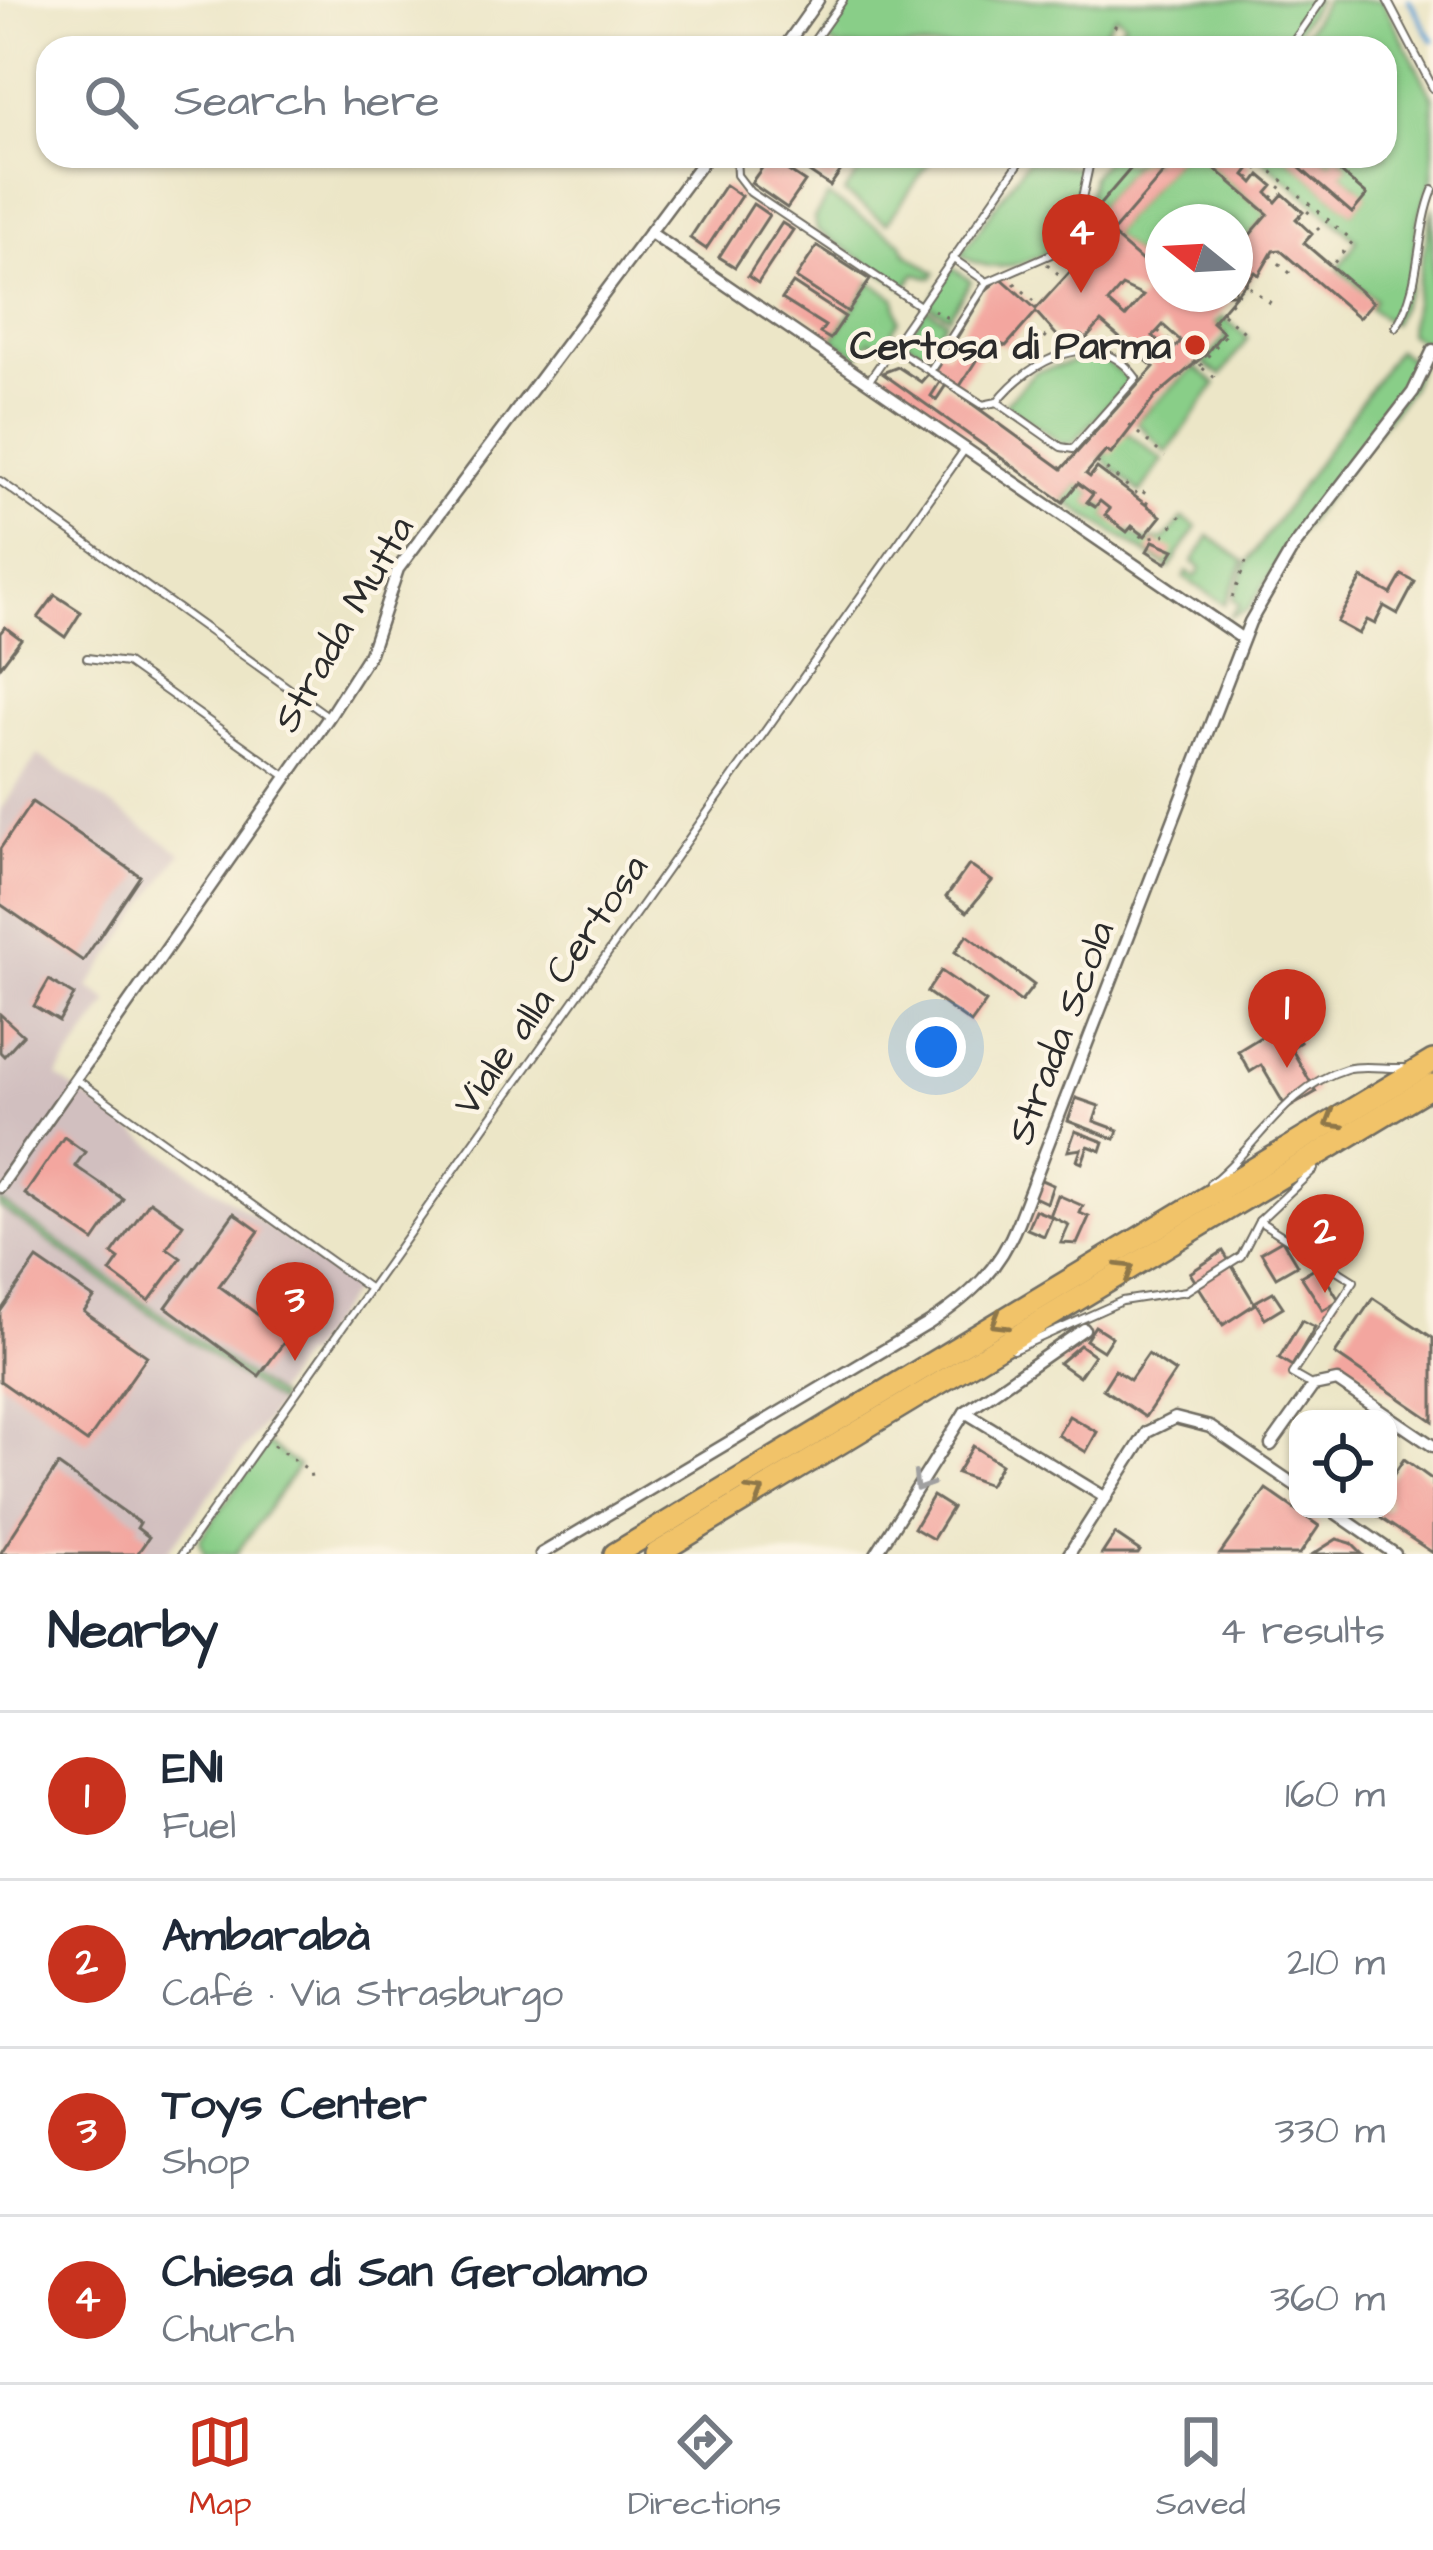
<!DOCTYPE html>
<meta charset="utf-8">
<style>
:root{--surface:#fff;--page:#f6f6f7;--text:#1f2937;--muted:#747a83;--line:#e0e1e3;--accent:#c8321e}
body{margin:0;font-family:"Architects Daughter",sans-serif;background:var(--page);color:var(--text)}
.controls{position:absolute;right:36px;bottom:36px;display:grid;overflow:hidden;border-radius:24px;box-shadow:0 3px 9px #0004}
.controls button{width:108px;height:108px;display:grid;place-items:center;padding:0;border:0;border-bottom:3px solid var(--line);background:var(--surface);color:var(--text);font:60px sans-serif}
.compass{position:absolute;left:1145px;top:204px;width:108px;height:108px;border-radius:50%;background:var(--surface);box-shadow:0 3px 9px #0004;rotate:288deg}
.you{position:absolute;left:936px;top:1047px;width:42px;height:42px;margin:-30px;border:9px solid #fff;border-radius:50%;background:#1a73e8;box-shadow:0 0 0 18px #1a73e833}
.badge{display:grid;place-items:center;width:78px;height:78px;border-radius:50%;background:var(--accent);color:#fff;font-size:39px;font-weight:700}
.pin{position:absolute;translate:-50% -99px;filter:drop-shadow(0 3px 6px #0008)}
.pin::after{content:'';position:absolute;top:63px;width:42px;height:36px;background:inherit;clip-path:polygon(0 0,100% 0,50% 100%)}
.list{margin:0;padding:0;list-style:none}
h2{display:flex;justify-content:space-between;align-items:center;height:156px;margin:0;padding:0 48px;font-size:51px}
h2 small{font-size:39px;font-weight:400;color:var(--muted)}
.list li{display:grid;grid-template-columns:78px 1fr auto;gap:36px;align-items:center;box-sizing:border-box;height:168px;padding:0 48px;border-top:3px solid var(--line)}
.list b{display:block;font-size:45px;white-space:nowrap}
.list p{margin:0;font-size:39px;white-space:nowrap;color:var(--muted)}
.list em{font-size:39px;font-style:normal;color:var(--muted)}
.icon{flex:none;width:66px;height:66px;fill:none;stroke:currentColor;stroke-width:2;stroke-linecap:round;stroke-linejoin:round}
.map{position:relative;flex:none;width:1433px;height:1554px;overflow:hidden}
.search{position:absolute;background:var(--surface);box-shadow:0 3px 9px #0004;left:36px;right:36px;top:36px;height:132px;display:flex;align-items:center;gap:30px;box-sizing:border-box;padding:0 42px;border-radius:36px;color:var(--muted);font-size:45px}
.sheet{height:828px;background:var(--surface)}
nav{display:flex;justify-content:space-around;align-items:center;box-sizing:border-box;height:168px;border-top:3px solid var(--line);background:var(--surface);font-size:33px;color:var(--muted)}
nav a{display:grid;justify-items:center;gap:6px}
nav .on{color:var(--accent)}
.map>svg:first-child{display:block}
</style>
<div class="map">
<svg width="1433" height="1554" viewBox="0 0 1433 1554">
<rect width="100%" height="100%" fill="#fcf5e5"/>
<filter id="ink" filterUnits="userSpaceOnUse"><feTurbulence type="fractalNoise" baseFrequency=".00833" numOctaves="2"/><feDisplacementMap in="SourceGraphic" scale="24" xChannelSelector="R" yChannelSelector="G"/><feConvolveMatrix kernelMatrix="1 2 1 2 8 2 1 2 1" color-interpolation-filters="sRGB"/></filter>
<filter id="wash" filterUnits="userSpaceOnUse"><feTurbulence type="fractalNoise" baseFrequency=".004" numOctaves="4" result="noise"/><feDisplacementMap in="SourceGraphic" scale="48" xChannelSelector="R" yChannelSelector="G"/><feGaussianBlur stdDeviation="2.7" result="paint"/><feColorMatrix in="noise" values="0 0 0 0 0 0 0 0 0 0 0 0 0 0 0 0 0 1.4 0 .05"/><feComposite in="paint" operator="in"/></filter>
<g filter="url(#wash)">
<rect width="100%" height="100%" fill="#ece6c7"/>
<polygon fill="#d1bfbf" points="38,755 181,853 89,987 109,1002 57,1077 355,1288 306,1356 302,1355 275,1394 278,1404 166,1554 0,1554 0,810"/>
<g fill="#89ce88" stroke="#5a7c5a" stroke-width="3">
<polygon points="852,0 1318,0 1285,48 1137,48 1113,38 1125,22 1116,15 1093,48 839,48 825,39"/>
<polygon points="1326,0 1382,0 1433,98 1433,177 1418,219 1409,288 1392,324 1369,308 1375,300 1339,269 1357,240 1259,156 1286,156 1352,212 1366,195 1341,173 1347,165 1337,156 1330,164 1321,156 1385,156 1385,48 1295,48"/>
<polygon points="870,156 934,156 887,223 844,193"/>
<polygon points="1139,156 1153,161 1131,168 1084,223 1092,176 1106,159 1131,164"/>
<polygon points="1178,156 1200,156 1268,214 1235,252 1235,222 1163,222 1163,279 1111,234"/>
<path d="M1027,161L1082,168L1070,237L1066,244C1028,260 999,280 961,255Z"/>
<polygon points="828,196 901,242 906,253 935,273 932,278 916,273 905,288 817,230 814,218"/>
<polygon points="1433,206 1433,329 1410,389 1291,543 1248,610 1231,616 1240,604 1233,599 1247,563 1397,350 1409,359 1421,341 1408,333"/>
<polygon points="952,268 971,281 949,316 928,304"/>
<polygon points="871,282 895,298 899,320 882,347 870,340 859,356 833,339"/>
<polygon points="926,308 946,320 924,353 906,340"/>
<polygon points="1223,317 1248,338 1221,376 1204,364 1227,335 1215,323"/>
<polygon points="1097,356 1130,380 1073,443 1063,444 1005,404 1035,372"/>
<polygon points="1195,367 1216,384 1167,453 1136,421"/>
<polygon points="1126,432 1163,460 1140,493 1102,458"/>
<polygon points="1078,483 1093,494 1088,502 1095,507 1100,501 1110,509 1106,516 1143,541 1165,539 1183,518 1197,527 1169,568 1064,501"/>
<polygon points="1209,536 1244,561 1225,604 1184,578 1187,572 1196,577 1201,568 1193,562"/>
<polygon points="0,1201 278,1397 278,1403 0,1207"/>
<polygon points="267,1444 298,1466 236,1554 205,1554 199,1540"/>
</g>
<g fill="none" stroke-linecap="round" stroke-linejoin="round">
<polyline stroke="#61a1d4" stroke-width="4.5" points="1409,0 1433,41"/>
</g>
<g id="blocks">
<g fill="#f3a69f" fill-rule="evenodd">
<polygon points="785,156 851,156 830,186"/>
<path d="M1158,156H1178L1111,234L1163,279V294H1180L1190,303L1198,294H1235V252L1268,214L1200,156H1223L1232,164L1238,156L1251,167L1245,175L1250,179L1254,183L1260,175L1273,186L1267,193L1276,202L1283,194L1303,212L1296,219L1312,234L1304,243L1373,302L1359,318L1280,250L1273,251L1259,275L1255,272L1212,322L1223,332L1206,354L1155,397L1111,454L1106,451L1086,474L1090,477L1097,468L1161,516L1145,536L1132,526L1127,532L1105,515L1110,509L1100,501L1095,507L1087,502L1093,494L1078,483L1063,502L882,373L898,367L921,382L928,374L940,382L931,396L936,400L946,385L1062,469L1154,367L1101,322L1086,339L1080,335L1072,343L1060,339L1036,312L1006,346L989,340L960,386L936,371L940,365L931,359L937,348L947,354L987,289L1001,278L1036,309L1091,249L1098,235L1084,223L1132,167L1144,160L1150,165ZM1122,286L1143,296L1125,317L1108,302ZM1163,325L1181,341L1171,352L1153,336Z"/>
<polygon points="1286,156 1321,156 1330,164 1336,156 1348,166 1341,173 1367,195 1352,213"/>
<polygon points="769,158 805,182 787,208 751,183"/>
<polygon points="725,185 741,196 706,249 690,238"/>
<polygon points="753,204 769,215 735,267 719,257"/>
<polygon points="782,223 793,230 758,283 748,276"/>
<polygon points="817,246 870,280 848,312 796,278"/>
<polygon points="793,283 845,317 830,339 820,333 825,326 782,299"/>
<polygon points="1153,541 1174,550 1166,563 1147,551"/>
<polygon points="1402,575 1415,582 1398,614 1384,606 1375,624 1367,620 1359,634 1337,622 1362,578 1391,594"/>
<polygon points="55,595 81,612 65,637 38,618"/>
<polygon points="5,627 21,639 0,667 0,633"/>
<polygon points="32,802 140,876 83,961 0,904 0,849"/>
<polygon points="969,865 992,881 967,912 946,897"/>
<polygon points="967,935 1034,985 1021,1002 955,952"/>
<polygon points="941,971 986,1002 971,1023 927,992"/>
<polygon points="49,980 74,995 59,1021 34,1006"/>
<polygon points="0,1014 23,1035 4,1056 0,1052"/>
<polygon points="1287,1021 1300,1042 1291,1048 1316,1092 1287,1109 1261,1065 1250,1072 1238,1051"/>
<polygon points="1076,1098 1099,1106 1094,1121 1118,1130 1115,1139 1068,1121"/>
<polygon points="1075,1131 1104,1142 1101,1151 1088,1146 1082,1163 1077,1161 1081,1149 1068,1151"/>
<polygon points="64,1137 85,1152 75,1166 123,1199 94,1241 25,1194"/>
<polygon points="1039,1179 1053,1185 1047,1203 1032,1196"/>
<polygon points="1058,1195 1083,1206 1080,1213 1089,1217 1077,1244 1061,1243 1069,1225 1052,1217 1044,1236 1027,1229 1035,1210 1050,1216"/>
<polygon points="150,1201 183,1224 167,1248 181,1258 149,1301 110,1272 119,1259 112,1254"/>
<polygon points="234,1213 259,1231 219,1286 288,1337 259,1376 166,1307"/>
<polygon points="1282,1240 1297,1265 1276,1277 1261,1252"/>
<polygon points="1223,1251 1255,1304 1223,1325 1190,1273"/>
<polygon points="37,1259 94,1298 84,1312 147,1356 87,1442 0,1381 0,1312"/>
<polygon points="1318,1266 1339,1300 1323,1310 1301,1276"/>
<polygon points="1273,1292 1283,1307 1265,1318 1255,1302"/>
<polygon points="1373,1298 1433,1338 1433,1421 1335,1354"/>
<polygon points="1302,1320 1315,1327 1292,1366 1279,1358"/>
<polygon points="1095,1326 1112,1337 1103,1351 1086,1340"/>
<polygon points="1080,1345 1094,1355 1079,1377 1059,1363"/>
<polygon points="1148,1354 1175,1372 1145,1417 1103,1389 1115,1370 1130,1380"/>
<polygon points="1069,1416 1097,1432 1086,1452 1058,1435"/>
<polygon points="973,1446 1001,1464 989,1485 957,1473"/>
<polygon points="1404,1459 1433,1480 1433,1553 1367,1509 1388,1509 1388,1483"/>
<polygon points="58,1465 140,1523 137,1528 149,1537 137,1554 0,1554"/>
<polygon points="1266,1489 1319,1526 1300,1554 1220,1554"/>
<polygon points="933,1496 952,1508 933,1539 914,1528"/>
<polygon points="1115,1534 1140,1551 1138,1554 1102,1554"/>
<polygon points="1337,1539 1351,1543 1362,1554 1313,1554"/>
</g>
</g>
</g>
<g filter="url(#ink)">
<use href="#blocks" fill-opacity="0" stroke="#6f6c62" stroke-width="3"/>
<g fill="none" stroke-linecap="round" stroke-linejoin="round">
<defs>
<g id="lane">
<polyline points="1387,0 1433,88"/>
<polyline points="809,48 843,0"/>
<polyline points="1105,48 1126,48"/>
<polyline points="1289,48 1322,0"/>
<polyline points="736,156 737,175 750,192 920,306"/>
<polyline points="987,282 1072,245 1089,166 1082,156"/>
<path d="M1396,327C1423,285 1415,235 1433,190"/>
<polyline points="892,347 930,371 936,362"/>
<polyline points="942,352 987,282 952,258"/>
<path d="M930,371L983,405L997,402C1029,360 1098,324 1136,378L1073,449L1061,447L997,402"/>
<polyline points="868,382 1024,156"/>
<polyline points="0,481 329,717"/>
<polyline points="87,658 127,663 287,777"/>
<polyline points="76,1079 370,1289"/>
<path d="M1210,1184C1257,1148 1285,1087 1346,1069C1362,1064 1386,1069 1403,1068"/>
<polyline points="1259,1221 1354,1281 1292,1374 1313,1386"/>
<polyline points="1013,1350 1122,1301 1186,1291 1241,1256 1259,1221 1314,1169"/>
<polyline points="182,1554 965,449"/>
</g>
<g id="street">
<polyline points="784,48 818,0"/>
<polyline points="652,234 1243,639"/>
<polyline points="0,1187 329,717 370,653 398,569 707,156"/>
<polyline points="965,1412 1106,1498"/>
<polyline points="1271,1445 1313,1386 1337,1381 1433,1446"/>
<polyline points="1330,1509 1395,1554"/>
<path d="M541,1554L928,1324C970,1296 999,1270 1018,1222L1250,622L1293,548L1413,392L1433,350"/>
<polyline points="876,1554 965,1412 1084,1329"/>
<polyline points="1069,1554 1147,1432 1175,1418 1210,1427 1298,1487"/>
</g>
<g id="highway">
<polyline points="615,1554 1433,1061"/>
<polyline points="656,1554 1433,1085"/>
</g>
</defs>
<use href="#lane" stroke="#6f6c62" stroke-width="10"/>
<use href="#street" stroke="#6f6c62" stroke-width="15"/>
<use href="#highway" stroke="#6f6c62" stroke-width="26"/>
<g stroke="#6f6c62" stroke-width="3" stroke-dasharray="3 9" stroke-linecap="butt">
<polyline points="1107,37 1121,18"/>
<polyline points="1104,156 1135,156"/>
<polyline points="1149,156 1154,160"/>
<polyline points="1254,156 1353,241 1331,266"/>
<polyline points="1227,160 1230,156"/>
<polyline points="1249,179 1260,166"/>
<polyline points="1272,198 1282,185"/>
<polyline points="1299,216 1302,219 1313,207"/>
<polyline points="1308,238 1327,221"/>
<polyline points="1270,255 1292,275"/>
<polyline points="1047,264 1064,279"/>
<polyline points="1014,283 1039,305"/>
<polyline points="1249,287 1272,304"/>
<polyline points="934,310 951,320"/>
<polyline points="1223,314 1249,336"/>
<polyline points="1214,322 1250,280"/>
<polyline points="1158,331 1176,346"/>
<polyline points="1030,357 1051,330"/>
<polyline points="1193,361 1218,380"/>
<polyline points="1200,366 1225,335"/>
<polyline points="1181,376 1194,364"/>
<polyline points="1129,425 1165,457"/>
<polyline points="1097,462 1141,497 1145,491"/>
<polyline points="1146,504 1152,496"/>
<polyline points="1131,528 1144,538 1164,535 1181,516"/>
<polyline points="1232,598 1246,562"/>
<polyline points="273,1445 310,1471 311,1478"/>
</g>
<use href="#lane" stroke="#fff" stroke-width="6"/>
<use href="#street" stroke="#fff" stroke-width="10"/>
<use href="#highway" stroke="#f1c369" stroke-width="21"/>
</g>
<defs><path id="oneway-chevron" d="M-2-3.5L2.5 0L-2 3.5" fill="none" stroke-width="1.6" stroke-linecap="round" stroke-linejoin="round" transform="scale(3)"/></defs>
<g stroke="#8e774a">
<use href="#oneway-chevron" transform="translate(1333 1121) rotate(149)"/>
<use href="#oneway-chevron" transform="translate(1126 1270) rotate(-31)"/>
<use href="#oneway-chevron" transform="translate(999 1322) rotate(149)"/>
<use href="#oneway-chevron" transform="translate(756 1494) rotate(-31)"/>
</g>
<use stroke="#a0a0a0" href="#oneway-chevron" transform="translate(921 1483) rotate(122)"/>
</g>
<circle fill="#c8321e" stroke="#fcf5e5" stroke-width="4.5" cx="1195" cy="345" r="12"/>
<g text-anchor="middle" stroke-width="9" stroke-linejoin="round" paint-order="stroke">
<g font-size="39" font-weight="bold" fill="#2b2b2b" stroke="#fcf5e5" text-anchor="end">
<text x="1171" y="359">Certosa di Parma</text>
</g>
<g font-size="39" fill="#2b2b2b" stroke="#fcf5e5">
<text transform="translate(342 623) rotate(-60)" y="14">Strada Mutta</text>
<text transform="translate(549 984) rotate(-55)" y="14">Viale alla Certosa</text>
<text transform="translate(1059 1032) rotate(-69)" y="14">Strada Scola</text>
</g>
</g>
</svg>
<div class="controls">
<button><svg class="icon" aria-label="locate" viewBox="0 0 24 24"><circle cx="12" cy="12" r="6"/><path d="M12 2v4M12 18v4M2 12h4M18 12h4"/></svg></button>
</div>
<svg class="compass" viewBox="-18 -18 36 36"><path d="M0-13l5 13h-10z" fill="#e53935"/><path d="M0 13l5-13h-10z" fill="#747a83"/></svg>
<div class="you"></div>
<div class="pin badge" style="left:1287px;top:1068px">1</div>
<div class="pin badge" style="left:1325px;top:1293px">2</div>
<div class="pin badge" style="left:295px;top:1361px">3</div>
<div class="pin badge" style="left:1081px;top:293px">4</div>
<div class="search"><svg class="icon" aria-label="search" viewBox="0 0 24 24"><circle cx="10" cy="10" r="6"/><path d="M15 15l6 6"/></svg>Search here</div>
</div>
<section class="sheet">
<h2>Nearby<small>4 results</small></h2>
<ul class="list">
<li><span class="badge">1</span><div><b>ENI</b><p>Fuel</p></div><em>160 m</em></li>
<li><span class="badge">2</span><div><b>Ambarabà</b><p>Café · Via Strasburgo</p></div><em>210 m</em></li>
<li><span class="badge">3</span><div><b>Toys Center</b><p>Shop</p></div><em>330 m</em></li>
<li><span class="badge">4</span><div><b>Chiesa di San Gerolamo</b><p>Church</p></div><em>360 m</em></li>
</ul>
</section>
<nav>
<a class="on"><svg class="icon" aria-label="map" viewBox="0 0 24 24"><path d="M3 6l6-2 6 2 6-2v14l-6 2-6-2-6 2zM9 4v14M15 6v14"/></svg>Map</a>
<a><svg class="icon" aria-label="directions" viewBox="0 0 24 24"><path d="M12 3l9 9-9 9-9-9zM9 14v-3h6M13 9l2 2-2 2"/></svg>Directions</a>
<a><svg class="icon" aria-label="saved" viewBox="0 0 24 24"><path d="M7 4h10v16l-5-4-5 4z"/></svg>Saved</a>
</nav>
